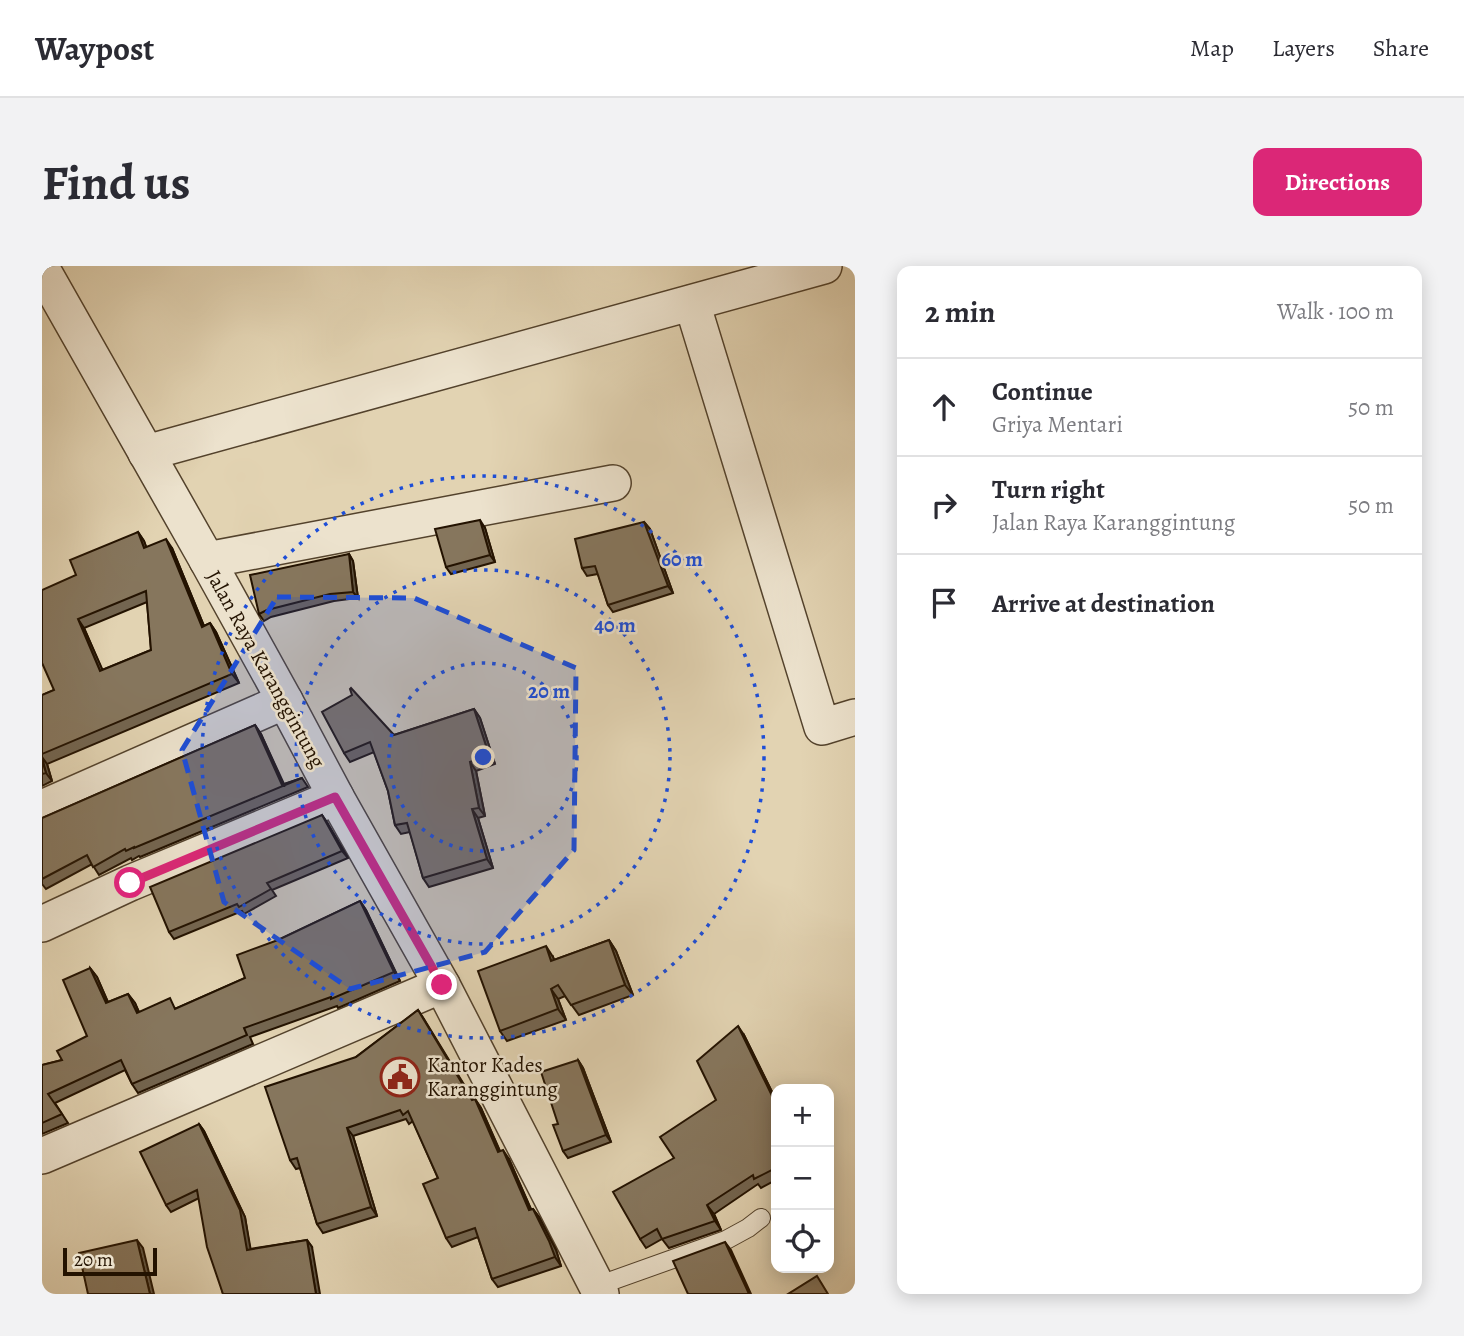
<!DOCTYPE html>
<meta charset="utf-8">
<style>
:root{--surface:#fff;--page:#f2f2f3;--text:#2b2b33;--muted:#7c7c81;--line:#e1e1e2;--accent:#db2777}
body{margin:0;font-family:Alegreya,serif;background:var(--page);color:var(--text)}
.controls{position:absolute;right:21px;bottom:21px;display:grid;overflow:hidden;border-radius:14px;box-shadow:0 4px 18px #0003}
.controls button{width:63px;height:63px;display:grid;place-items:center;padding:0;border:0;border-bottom:2px solid var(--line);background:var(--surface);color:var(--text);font:35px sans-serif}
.scale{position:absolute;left:21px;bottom:18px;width:94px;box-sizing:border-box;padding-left:7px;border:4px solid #231200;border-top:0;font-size:19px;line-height:24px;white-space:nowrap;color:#231200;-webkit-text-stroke:5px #ece2cd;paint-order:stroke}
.stop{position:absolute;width:21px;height:21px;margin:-16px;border:5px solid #db2777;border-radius:50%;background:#fff}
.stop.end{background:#db2777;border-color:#fff;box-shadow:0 2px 7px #0008}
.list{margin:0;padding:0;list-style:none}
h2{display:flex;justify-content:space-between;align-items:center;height:91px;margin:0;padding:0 28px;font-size:30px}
h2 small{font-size:23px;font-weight:400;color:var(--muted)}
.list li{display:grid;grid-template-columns:46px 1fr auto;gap:21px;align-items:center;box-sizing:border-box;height:98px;padding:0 28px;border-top:2px solid var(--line)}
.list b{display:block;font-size:26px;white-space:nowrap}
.list p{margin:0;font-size:23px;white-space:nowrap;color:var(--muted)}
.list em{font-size:23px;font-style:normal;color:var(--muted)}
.icon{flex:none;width:38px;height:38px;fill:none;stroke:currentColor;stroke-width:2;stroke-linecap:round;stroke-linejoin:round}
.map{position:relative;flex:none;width:813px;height:1028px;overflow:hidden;border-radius:14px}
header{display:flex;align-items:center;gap:42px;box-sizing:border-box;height:98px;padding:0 35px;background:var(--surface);border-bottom:2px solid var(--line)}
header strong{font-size:33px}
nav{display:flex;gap:38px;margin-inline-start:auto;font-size:24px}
.intro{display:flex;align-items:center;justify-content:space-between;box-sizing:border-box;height:168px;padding:0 42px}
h1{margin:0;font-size:49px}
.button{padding:18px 32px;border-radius:14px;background:var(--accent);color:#fff;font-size:24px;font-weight:700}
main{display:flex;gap:42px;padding:0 42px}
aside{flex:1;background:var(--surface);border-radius:14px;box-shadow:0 4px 18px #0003}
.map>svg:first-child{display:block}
</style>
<header>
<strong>Waypost</strong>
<nav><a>Map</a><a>Layers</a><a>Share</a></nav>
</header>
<div class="intro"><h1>Find us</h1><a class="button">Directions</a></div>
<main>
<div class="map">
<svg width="813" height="1028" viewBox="0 0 813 1028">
<rect width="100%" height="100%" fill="#e2d3b2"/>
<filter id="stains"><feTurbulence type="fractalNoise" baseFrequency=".00286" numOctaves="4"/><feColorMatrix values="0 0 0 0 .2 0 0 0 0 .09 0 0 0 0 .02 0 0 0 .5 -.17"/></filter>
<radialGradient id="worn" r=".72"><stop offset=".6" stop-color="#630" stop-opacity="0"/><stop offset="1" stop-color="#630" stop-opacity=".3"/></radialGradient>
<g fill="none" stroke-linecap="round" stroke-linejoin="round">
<defs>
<polyline id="service" points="555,1020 684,974 706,962 719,952"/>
<g id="minor">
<polyline points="0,3 165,294 243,435 294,531 400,719 559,1028"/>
<polyline points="650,37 780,461 813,451"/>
<polyline points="104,187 782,0"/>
<polyline points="165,294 571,217"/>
<polyline points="0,542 243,435"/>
<polyline points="0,658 88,617 294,531"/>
<polyline points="0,890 400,719"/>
</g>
</defs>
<use href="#service" stroke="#53422c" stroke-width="20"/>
<use href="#minor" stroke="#53422c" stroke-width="38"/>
<use href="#service" stroke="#ece2cd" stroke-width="18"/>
<use href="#minor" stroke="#ece2cd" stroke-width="35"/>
</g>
<g fill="#736550" stroke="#231200" stroke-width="2" fill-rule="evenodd">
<polygon points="602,256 608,263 631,327 571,346 566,339 556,308 545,310 540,302"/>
<polygon points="443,262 453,296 409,308 404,301"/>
<path d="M96,266L102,275L104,281L130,282L162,360L168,357L174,366L197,417L5,498L10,515L0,520V429L12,424L34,309ZM105,336L109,384L60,404L42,362Z"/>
<polygon points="307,288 311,295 316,332 292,335 229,351 222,355 217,348"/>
<polygon points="310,429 352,469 432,443 438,452 453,498 434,505 443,550 436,552 451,602 387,621 381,612 368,566 359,568 353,559 346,525 332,486 308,496 302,487"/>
<polygon points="213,459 219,468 242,518 260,512 266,521 98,591 97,590 90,594 89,592 57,609 50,598 4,623 0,618 0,552"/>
<polygon points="280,549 306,592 230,624 234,630 202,648 200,645 132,673 127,666"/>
<polygon points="318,635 324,644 358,715 296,742 295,740 208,771 211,778 96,827 90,818 83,804 13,837 26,857 0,868 0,799 20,794 45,770 48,702 55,711 66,736 86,728 93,737 97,746 135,742 203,712 236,674"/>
<polygon points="567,674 574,685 591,729 537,749 523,730 516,733 524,754 465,775 458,765 511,691 512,694"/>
<polygon points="376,744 431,834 433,833 439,842 458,885 467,893 489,943 491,943 497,951 514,984 519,1000 456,1021 450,1013 436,971 410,981 404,972 396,912 371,855 367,858 364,853 311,870 335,950 281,967 275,958 258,902 254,903 248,894 314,791"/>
<polygon points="702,769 734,834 734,914 719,922 716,918 672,948 679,964 627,982 620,973 604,982 598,973 632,892 674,834"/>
<polygon points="536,794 541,802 569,876 526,892 521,885 516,858"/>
<polygon points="157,858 162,865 203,951 208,983 265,974 270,981 181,1028 157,932 129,946 124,939"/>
</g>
<g fill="#5e5341" stroke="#231200" stroke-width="2">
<polygon points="438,254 443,262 453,296 448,289"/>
<polygon points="602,256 608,263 631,327 626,320"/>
<polygon points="96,266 102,275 108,291 102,282"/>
<polygon points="124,273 130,282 166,370 160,361"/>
<polygon points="307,288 311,295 316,332 311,326"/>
<polygon points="36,353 42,362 65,414 58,405"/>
<polygon points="168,357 174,366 197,417 190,408"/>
<polygon points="432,443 438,452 453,498 447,489"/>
<polygon points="213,459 219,468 242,520 241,520"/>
<polygon points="0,491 5,498 10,515 4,507"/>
<polygon points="428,496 434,505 443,550 437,542"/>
<polygon points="430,543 436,552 451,602 445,593"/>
<polygon points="280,549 285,556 306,592 300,585"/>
<polygon points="318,635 324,644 358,715 352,706"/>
<polygon points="567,674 574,685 591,729 583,719"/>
<polygon points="504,680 511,691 517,705 509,695"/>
<polygon points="48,702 55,711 70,746 64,737"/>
<polygon points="509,723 516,733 524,754 516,743"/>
<polygon points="86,728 93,737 101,756 95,747"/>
<polygon points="376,744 382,753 437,843 430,834"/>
<polygon points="696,760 702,769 734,834 734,838"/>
<polygon points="536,794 541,802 569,876 564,869"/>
<polygon points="433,833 439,842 462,895 456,886"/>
<polygon points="157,858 162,865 203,951 210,991 205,984"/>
<polygon points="305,862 311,870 335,950 329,941"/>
<polygon points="461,884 467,893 493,953 487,944"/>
<polygon points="665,939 672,948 679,964 673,955"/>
<polygon points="491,943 497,951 514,984 519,1000 513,991"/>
<polygon points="95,974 101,982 112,1028 108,1028"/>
<polygon points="265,974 270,981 278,1028 274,1028"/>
<polygon points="683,976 689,984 709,1028 707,1028"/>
</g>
<g fill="#86765d" stroke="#231200" stroke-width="2" fill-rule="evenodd">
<polygon points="438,254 448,289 404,301 393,263"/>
<polygon points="602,256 626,320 566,339 553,300 540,302 533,273"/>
<path d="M96,266L102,282L124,273L160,361L168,357L190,408L0,488V429L12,424L0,397V324L34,309L28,294ZM104,325L109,384L58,405L36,353Z"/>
<polygon points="307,288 311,326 288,328 225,344 217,348 208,309"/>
<polygon points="309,422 352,469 432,443 447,489 428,496 437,542 430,543 445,593 381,612 365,557 353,559 346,525 328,476 302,487 280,446 310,429 308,423"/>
<polygon points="213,459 240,519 260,512 92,582 92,581 84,585 83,583 51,601 45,589 0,613 0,552"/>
<polygon points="0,494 4,507 0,508"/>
<polygon points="280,549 300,585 225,617 229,623 197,641 195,638 127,666 108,621"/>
<polygon points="318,635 352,706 289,733 289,731 202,762 205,769 90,818 79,794 6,828 20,848 0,857 0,799 20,794 15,785 45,770 21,714 48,702 64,737 86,728 95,747 128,732 133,743 203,712 195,689 236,674"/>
<polygon points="567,674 583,719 529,739 516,719 509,723 516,743 458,765 436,705 504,680 509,695"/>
<polygon points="376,744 430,834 433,833 456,886 461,884 487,944 491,943 507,975 513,991 450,1013 433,962 404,972 381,918 396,912 366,845 361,849 358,844 305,862 329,941 275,958 255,892 248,894 223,821 314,791"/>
<polygon points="696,760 734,838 734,902 712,913 711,909 665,939 673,955 620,973 615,963 598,973 571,926 632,892 618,871 674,834 655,795"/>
<polygon points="536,794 564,869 521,885 511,859 516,858 499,806"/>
<polygon points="157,858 198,944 205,984 265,974 274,1028 181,1028 165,981 155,924 124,939 98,886"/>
<polygon points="95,974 108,1028 46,1028 37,987"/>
<polygon points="683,976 707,1028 646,1028 631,995"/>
<polygon points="775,1010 786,1028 746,1028"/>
</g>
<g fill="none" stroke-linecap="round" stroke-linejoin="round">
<polyline stroke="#db2777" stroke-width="9" points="88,617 293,531 400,719"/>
</g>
<path fill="#1d4ed8" fill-opacity="0.2" stroke="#1d4ed8" stroke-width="5" stroke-dasharray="14 9" stroke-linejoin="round" d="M235,331L372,332L534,402L532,584L443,686L308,723L182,636L140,484Z"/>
<g fill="none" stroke="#1d4ed8" stroke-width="3.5" stroke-dasharray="3.5 7">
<circle cx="441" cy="491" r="94"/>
<circle cx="441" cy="491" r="187"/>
<circle cx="441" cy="491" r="281"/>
</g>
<defs>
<symbol id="civic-ring" viewBox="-11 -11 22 22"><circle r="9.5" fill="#ece2cd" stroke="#8f2418" stroke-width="1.5"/><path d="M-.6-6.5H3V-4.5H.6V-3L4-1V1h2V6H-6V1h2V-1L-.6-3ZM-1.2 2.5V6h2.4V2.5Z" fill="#8f2418"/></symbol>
</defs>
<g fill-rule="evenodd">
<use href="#civic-ring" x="336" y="789" width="44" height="44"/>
</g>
<g text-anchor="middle" stroke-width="5" stroke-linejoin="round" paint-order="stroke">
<g font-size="21" fill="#231200" stroke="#ece2cd">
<text transform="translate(224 403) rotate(61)" y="7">Jalan Raya Karanggintung</text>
</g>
<g font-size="21" fill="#231200" stroke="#ece2cd" text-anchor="start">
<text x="385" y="806">Kantor Kades<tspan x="385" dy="24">Karanggintung</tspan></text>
</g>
</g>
<circle cx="441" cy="491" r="10" fill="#1d4ed8" stroke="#ece2cd" stroke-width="3.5"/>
<g font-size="21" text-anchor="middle" font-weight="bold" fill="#1d4ed8" stroke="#ece2cd" stroke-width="5" stroke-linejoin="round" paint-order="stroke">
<text x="640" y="300">60 m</text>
<text x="573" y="366">40 m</text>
<text x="507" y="432">20 m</text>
</g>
<rect width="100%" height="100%" filter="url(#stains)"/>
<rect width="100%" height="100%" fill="url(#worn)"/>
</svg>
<div class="controls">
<button>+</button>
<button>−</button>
<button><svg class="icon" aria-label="locate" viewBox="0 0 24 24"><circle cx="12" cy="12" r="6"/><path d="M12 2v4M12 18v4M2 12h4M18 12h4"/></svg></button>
</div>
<div class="scale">20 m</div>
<div class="stop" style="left:88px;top:617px"></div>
<div class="stop end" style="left:400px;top:719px"></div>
</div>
<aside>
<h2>2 min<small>Walk · 100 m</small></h2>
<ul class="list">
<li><svg class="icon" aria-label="ahead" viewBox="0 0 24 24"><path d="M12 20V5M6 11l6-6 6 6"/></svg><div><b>Continue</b><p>Griya Mentari</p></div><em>50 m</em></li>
<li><svg class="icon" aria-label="right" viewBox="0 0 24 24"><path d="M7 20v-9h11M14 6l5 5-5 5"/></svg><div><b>Turn right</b><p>Jalan Raya Karanggintung</p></div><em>50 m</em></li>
<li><svg class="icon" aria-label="arrive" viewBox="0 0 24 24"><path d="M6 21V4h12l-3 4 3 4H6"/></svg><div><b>Arrive at destination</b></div></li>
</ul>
</aside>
</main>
